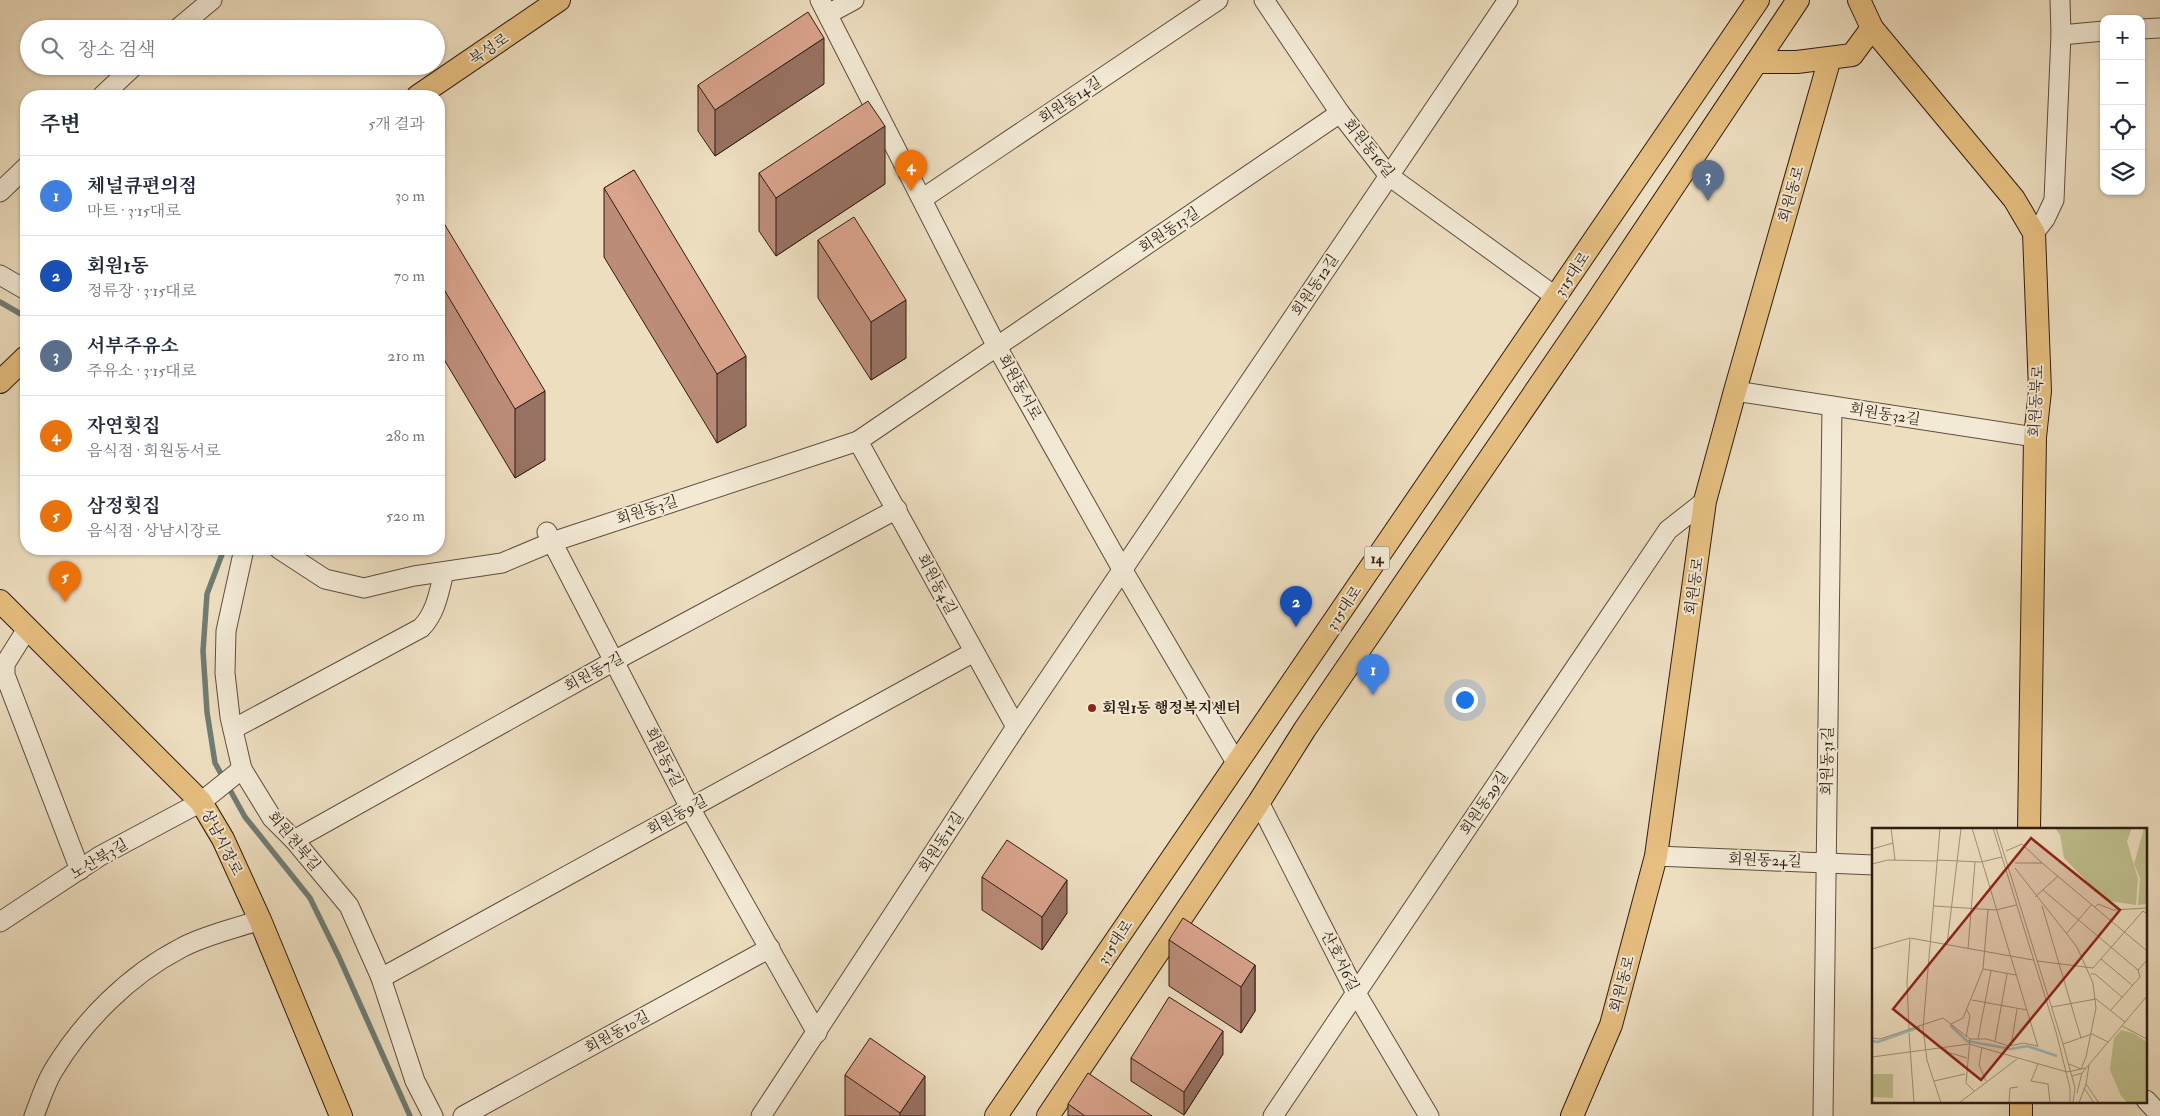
<!DOCTYPE html>
<html lang="ko">
<meta charset="utf-8">
<style>
:root{--surface:#fff;--page:#f2f2f3;--text:#1f2937;--muted:#747a83;--line:#e0e1e3;--accent:#8f2418}
body{margin:0;font-family:"IM FELL Double Pica","Noto Serif KR",serif;background:var(--page);color:var(--text)}
.controls{position:absolute;right:15px;top:15px;display:grid;overflow:hidden;border-radius:10px;box-shadow:0 1px 4px #0004}
.controls button{width:45px;height:45px;display:grid;place-items:center;padding:0;border:0;border-bottom:1px solid var(--line);background:var(--surface);color:var(--text);font:25px sans-serif}
.you{position:absolute;left:1464px;top:699px;width:18px;height:18px;margin:-12px;border:4px solid #fff;border-radius:50%;background:#1a73e8;box-shadow:0 0 0 8px #1a73e833}
.badge{display:grid;place-items:center;width:32px;height:32px;border-radius:50%;background:var(--accent);color:#fff;font-size:16px;font-weight:700}
.pin{position:absolute;translate:-50% -41px;filter:drop-shadow(0 1px 2px #0008)}
.pin::after{content:'';position:absolute;top:26px;width:18px;height:15px;background:inherit;clip-path:polygon(0 0,100% 0,50% 100%)}
.list{margin:0;padding:0;list-style:none}
h2{display:flex;justify-content:space-between;align-items:center;height:65px;margin:0;padding:0 20px;font-size:21px}
h2 small{font-size:16px;font-weight:400;color:var(--muted)}
.list li{display:grid;grid-template-columns:32px 1fr auto;gap:15px;align-items:center;box-sizing:border-box;height:80px;padding:0 20px;border-top:1px solid var(--line)}
.list b{display:block;font-size:19px;white-space:nowrap}
.list p{margin:0;font-size:16px;white-space:nowrap;color:var(--muted)}
.list em{font-size:16px;font-style:normal;color:var(--muted)}
.icon{flex:none;width:28px;height:28px;fill:none;stroke:currentColor;stroke-width:2;stroke-linecap:round;stroke-linejoin:round}
.map{position:relative;flex:none;width:2160px;height:1116px;overflow:hidden}
.search{position:absolute;background:var(--surface);box-shadow:0 1px 4px #0004;left:20px;top:20px;width:425px;height:55px;display:flex;align-items:center;gap:12px;box-sizing:border-box;padding:0 18px;border-radius:28px;color:var(--muted);font-size:19px}
.panel{position:absolute;background:var(--surface);box-shadow:0 1px 4px #0004;left:20px;top:90px;width:425px;height:465px;border-radius:20px}
.map>svg:first-child{display:block}
</style>
<div class="map">
<svg width="2160" height="1116" viewBox="0 0 2160 1116">
<rect width="100%" height="100%" fill="#eddec0"/>
<filter id="stains"><feTurbulence type="fractalNoise" baseFrequency=".004" numOctaves="4"/><feColorMatrix values="0 0 0 0 .2 0 0 0 0 .09 0 0 0 0 .02 0 0 0 .5 -.17"/></filter>
<radialGradient id="worn" r=".72"><stop offset=".6" stop-color="#630" stop-opacity="0"/><stop offset="1" stop-color="#630" stop-opacity=".3"/></radialGradient>
<g fill="none" stroke-linecap="round" stroke-linejoin="round">
<g stroke="#6e7c75" stroke-width="5.5">
<polyline points="0,302 26,317"/>
<polyline points="224,549 207,594 203,651 207,712 215,763 245,817 310,898 339,957 410,1116"/>
</g>
<defs>
<g id="minor">
<polyline points="820,0 997,347 1122,569 1237,764"/>
<polyline points="1264,0 1340,113 1389,176 1556,297"/>
<polyline points="828,14 854,0"/>
<polyline points="177,29 212,0"/>
<polyline points="2141,29 2160,28"/>
<polyline points="2061,35 2104,31"/>
<polyline points="102,96 134,66"/>
<polyline points="0,192 26,167"/>
<polyline points="922,199 1218,0"/>
<polyline points="2034,233 2045,219 2054,200 2061,35 2060,0"/>
<polyline points="0,275 26,290"/>
<polyline points="1735,391 2035,437"/>
<polyline points="858,441 1016,727"/>
<polyline points="547,532 690,808 817,1033"/>
<polyline points="244,549 226,631 225,673 230,717 242,769 272,818 294,840 349,906 381,978 415,1081 433,1116"/>
<polyline points="279,549 325,579 364,588 414,576 502,563 552,542 858,441 1340,113"/>
<polyline points="27,629 5,664 5,675 80,870"/>
<path d="M233,729L421,628C436,613 439,592 444,572"/>
<polyline points="1259,802 1356,993 1429,1116"/>
<polyline points="294,840 614,661 897,509"/>
<polyline points="1656,856 1874,865"/>
<polyline points="0,922 100,856 201,802 242,769"/>
<polyline points="381,978 974,652"/>
<polyline points="2146,1100 2160,1115"/>
<path d="M34,1116C40,1101 45,1084 53,1071C83,1021 129,975 181,948C205,935 234,929 260,920"/>
<polyline points="463,1116 770,948"/>
<polyline points="761,1116 1016,727 1508,0"/>
<polyline points="1273,1116 1668,530 1705,501"/>
<polyline points="1823,1116 1832,406"/>
</g>
<g id="major">
<polyline points="1859,0 1872,28 2014,199 2034,233 2040,391 2035,437 2029,830"/>
<polyline points="1757,62 1797,62 1852,55 1872,28"/>
<polyline points="418,96 559,0"/>
<polyline points="0,382 26,357"/>
<polyline points="0,601 201,802 223,839 260,920 341,1116"/>
<polyline points="996,1116 1758,0"/>
<polyline points="1048,1116 1259,802 1305,729 1593,307 1798,0"/>
<polyline points="1572,1116 1611,1025 1656,856 1705,501 1735,391 1830,58"/>
<polyline points="2021,1116 2021,1102"/>
</g>
</defs>
<use href="#minor" stroke="#5d4d3e" stroke-width="21"/>
<use href="#major" stroke="#2d1d12" stroke-width="24"/>
<use href="#minor" stroke="#f3ead6" stroke-width="19"/>
<use href="#major" stroke="#e6bf80" stroke-width="22"/>
</g>
<g fill="#bb8c78" stroke="#2d1d12">
<polygon points="824,84 715,156 698,131 698,85"/>
<polygon points="634,170 746,426 717,443 604,257 604,188"/>
<polygon points="759,173 885,184 776,256 759,231"/>
<polygon points="439,215 545,460 515,478 439,351"/>
<polygon points="818,240 906,358 871,380 818,298"/>
<polygon points="982,877 1067,913 1042,950 982,910"/>
<polygon points="1169,940 1255,965 1255,1011 1241,1033 1169,986"/>
<polygon points="1223,1054 1184,1115 1131,1081 1131,1058"/>
<polygon points="845,1075 925,1116 845,1116"/>
<polygon points="1068,1104 1152,1116 1068,1116"/>
</g>
<g fill="#987262" stroke="#2d1d12">
<polygon points="824,38 824,84 715,156 715,110"/>
<polygon points="885,126 885,184 776,256 776,198"/>
<polygon points="906,300 906,358 871,380 871,322"/>
<polygon points="746,356 746,426 717,443 717,374"/>
<polygon points="545,391 545,460 515,478 515,409"/>
<polygon points="1067,880 1067,913 1042,950 1042,917"/>
<polygon points="1255,965 1255,1011 1241,1033 1241,987"/>
<polygon points="1223,1031 1223,1054 1184,1115 1184,1092"/>
<polygon points="925,1076 925,1116 900,1116 900,1113"/>
</g>
<g fill="#d9a38c" stroke="#2d1d12">
<polygon points="808,12 824,38 715,110 698,85"/>
<polygon points="868,101 885,126 776,198 759,173"/>
<polygon points="634,170 746,356 717,374 604,188"/>
<polygon points="439,215 545,391 515,409 439,281"/>
<polygon points="854,217 906,300 871,322 818,240"/>
<polygon points="1007,840 1067,880 1042,917 982,877"/>
<polygon points="1183,918 1255,965 1241,987 1169,940"/>
<polygon points="1169,997 1223,1031 1184,1092 1131,1058"/>
<polygon points="870,1038 925,1076 900,1113 845,1075"/>
<polygon points="1088,1073 1152,1116 1085,1116 1068,1104"/>
</g>
<circle fill="#8f2418" stroke="#f3ead6" stroke-width="2" cx="1092" cy="708" r="5"/>
<g text-anchor="middle" stroke-width="4" stroke-linejoin="round" paint-order="stroke">
<rect fill="#f3ead6" stroke="#685a4d" stroke-width="1" x="1364.5" y="546.5" width="25" height="23" rx="4"/>
<g font-size="14" font-weight="bold" fill="#2d1d12">
<text x="1377" y="563">14</text>
</g>
<g font-size="15" fill="#2d1d12" stroke="#f3ead6">
<text transform="translate(489 49) rotate(-34)" y="5">북성로</text>
<text transform="translate(1070 100) rotate(-34)" y="5">회원동14길</text>
<text transform="translate(1369 148) rotate(51)" y="5">회원동16길</text>
<text transform="translate(1791 194) rotate(-74)" y="5">회원동로</text>
<text transform="translate(1169 230) rotate(-34)" y="5">회원동13길</text>
<text transform="translate(1572 274) rotate(-56)" y="5">3·15대로</text>
<text transform="translate(1315 285) rotate(-56)" y="5">회원동12길</text>
<text transform="translate(1020 387) rotate(61)" y="5">회원동서로</text>
<text transform="translate(2036 401) rotate(-87)" y="5">회원동북로</text>
<text transform="translate(1885 414) rotate(9)" y="5">회원동32길</text>
<text transform="translate(647 510) rotate(-18)" y="5">회원동3길</text>
<text transform="translate(937 584) rotate(62)" y="5">회원동4길</text>
<text transform="translate(1694 586) rotate(-82)" y="5">회원동로</text>
<text transform="translate(1344 608) rotate(-56)" y="5">3·15대로</text>
<text transform="translate(594 672) rotate(-29)" y="5">회원동7길</text>
<text transform="translate(664 757) rotate(63)" y="5">회원동5길</text>
<text transform="translate(1827 761) rotate(-89)" y="5">회원동31길</text>
<text transform="translate(1484 803) rotate(-56)" y="5">회원동29길</text>
<text transform="translate(677 815) rotate(-29)" y="5">회원동9길</text>
<text transform="translate(294 841) rotate(50)" y="5">회원천북길</text>
<text transform="translate(222 842) rotate(63)" y="5">상남시장로</text>
<text transform="translate(941 842) rotate(-57)" y="5">회원동11길</text>
<text transform="translate(99 859) rotate(-31)" y="5">노산북3길</text>
<text transform="translate(1765 860) rotate(2)" y="5">회원동24길</text>
<text transform="translate(1115 942) rotate(-56)" y="5">3·15대로</text>
<text transform="translate(1340 961) rotate(63)" y="5">산호서6길</text>
<text transform="translate(1622 984) rotate(-75)" y="5">회원동로</text>
<text transform="translate(617 1032) rotate(-29)" y="5">회원동10길</text>
</g>
<g font-size="15" font-weight="bold" fill="#2d1d12" stroke="#f3ead6" text-anchor="start">
<text x="1102" y="713">회원1동 행정복지센터</text>
</g>
</g>
<g transform="translate(1872 828)">
<rect width="275" height="275" fill="#eddec0"/>
<path d="M183,0H260L255,13L266,51L264,77L237,73L221,60L192,30L188,7ZM272,0H275V76L266,77L268,50L262,36ZM249,202L261,205L275,214V275H256L249,268L238,242L242,210ZM0,246H21V270L0,269Z" fill="#bfbf8e"/>
<path fill="none" stroke="#9abbb7" stroke-width="2.5" d="M78,197L95,213L139,221L155,218L185,228M0,213L6,214L48,199"/>
<path fill="none" stroke="#a0917a" stroke-width="1" d="M19,0L23,32M68,0L51,200L55,232L69,275M83,0H104M100,0L166,219M121,0L184,204L198,260V275M124,0L191,216L203,260L201,275M0,21L21,15M134,23L150,16L170,35M65,32L109,34L130,29M143,35H170L275,123M0,36L16,32L65,33M143,40L205,119L221,155L224,180L214,229L209,241L197,236M171,62L266,142M163,69L186,48M62,78L124,82L144,77M170,78L209,210M223,79L226,76L241,82L275,80M195,105L220,76M75,116L89,1M0,121L38,110L161,132M96,121L103,34M229,131L260,157M165,133L221,140L271,83L275,86M111,141L144,147M219,146H223L250,169M100,172L155,182M180,179L224,171L253,194M238,183L268,149L266,142L275,132M79,196L91,190L111,141L116,82M250,198L275,211M37,201L35,154L38,111M37,205L42,275M94,209L98,188L95,182M0,210L8,211L71,190L98,211H115L137,218L152,215L165,218M98,211L94,255L102,263M106,211L119,143M123,213L135,146M191,216L220,206L236,214M139,218L145,181M110,219L107,237L114,253M73,220L75,224L95,230M0,229L97,216L195,244L214,240M166,236L159,253L176,256L178,275M217,237L214,256L227,275M200,248L210,245L275,168M62,253L93,246M212,260L222,275M205,265L210,245M87,275L145,231M137,275L138,260L146,259M207,275L214,256"/>
<path fill="#8f2418" fill-opacity="0.15" stroke="#8f2418" stroke-width="2.5" d="M159,10L248,82L109,252L21,181Z"/>
<rect width="275" height="275" fill="none" stroke="#2d1d12" stroke-width="2.5"/>
</g>
<rect width="100%" height="100%" filter="url(#stains)"/>
<rect width="100%" height="100%" fill="url(#worn)"/>
</svg>
<div class="controls">
<button>+</button>
<button>−</button>
<button><svg class="icon" aria-label="locate" viewBox="0 0 24 24"><circle cx="12" cy="12" r="6"/><path d="M12 2v4M12 18v4M2 12h4M18 12h4"/></svg></button>
<button><svg class="icon" aria-label="layers" viewBox="0 0 24 24"><path d="M12 4l9 5-9 5-9-5zM3 14l9 5 9-5"/></svg></button>
</div>
<div class="you"></div>
<div class="pin badge" style="left:1373px;top:695px;background:#3f7fe0">1</div>
<div class="pin badge" style="left:1296px;top:627px;background:#1a4fb4">2</div>
<div class="pin badge" style="left:1708px;top:201px;background:#5c6f8a">3</div>
<div class="pin badge" style="left:911px;top:191px;background:#e8710a">4</div>
<div class="pin badge" style="left:65px;top:602px;background:#e8710a">5</div>
<div class="search"><svg class="icon" aria-label="search" viewBox="0 0 24 24"><circle cx="10" cy="10" r="6"/><path d="M15 15l6 6"/></svg>장소 검색</div>
<section class="panel">
<h2>주변<small>5개 결과</small></h2>
<ul class="list">
<li><span class="badge" style="background:#3f7fe0">1</span><div><b>체널큐편의점</b><p>마트 · 3·15대로</p></div><em>30 m</em></li>
<li><span class="badge" style="background:#1a4fb4">2</span><div><b>회원1동</b><p>정류장 · 3·15대로</p></div><em>70 m</em></li>
<li><span class="badge" style="background:#5c6f8a">3</span><div><b>서부주유소</b><p>주유소 · 3·15대로</p></div><em>210 m</em></li>
<li><span class="badge" style="background:#e8710a">4</span><div><b>자연횟집</b><p>음식점 · 회원동서로</p></div><em>280 m</em></li>
<li><span class="badge" style="background:#e8710a">5</span><div><b>삼정횟집</b><p>음식점 · 상남시장로</p></div><em>520 m</em></li>
</ul>
</section>
</div>
